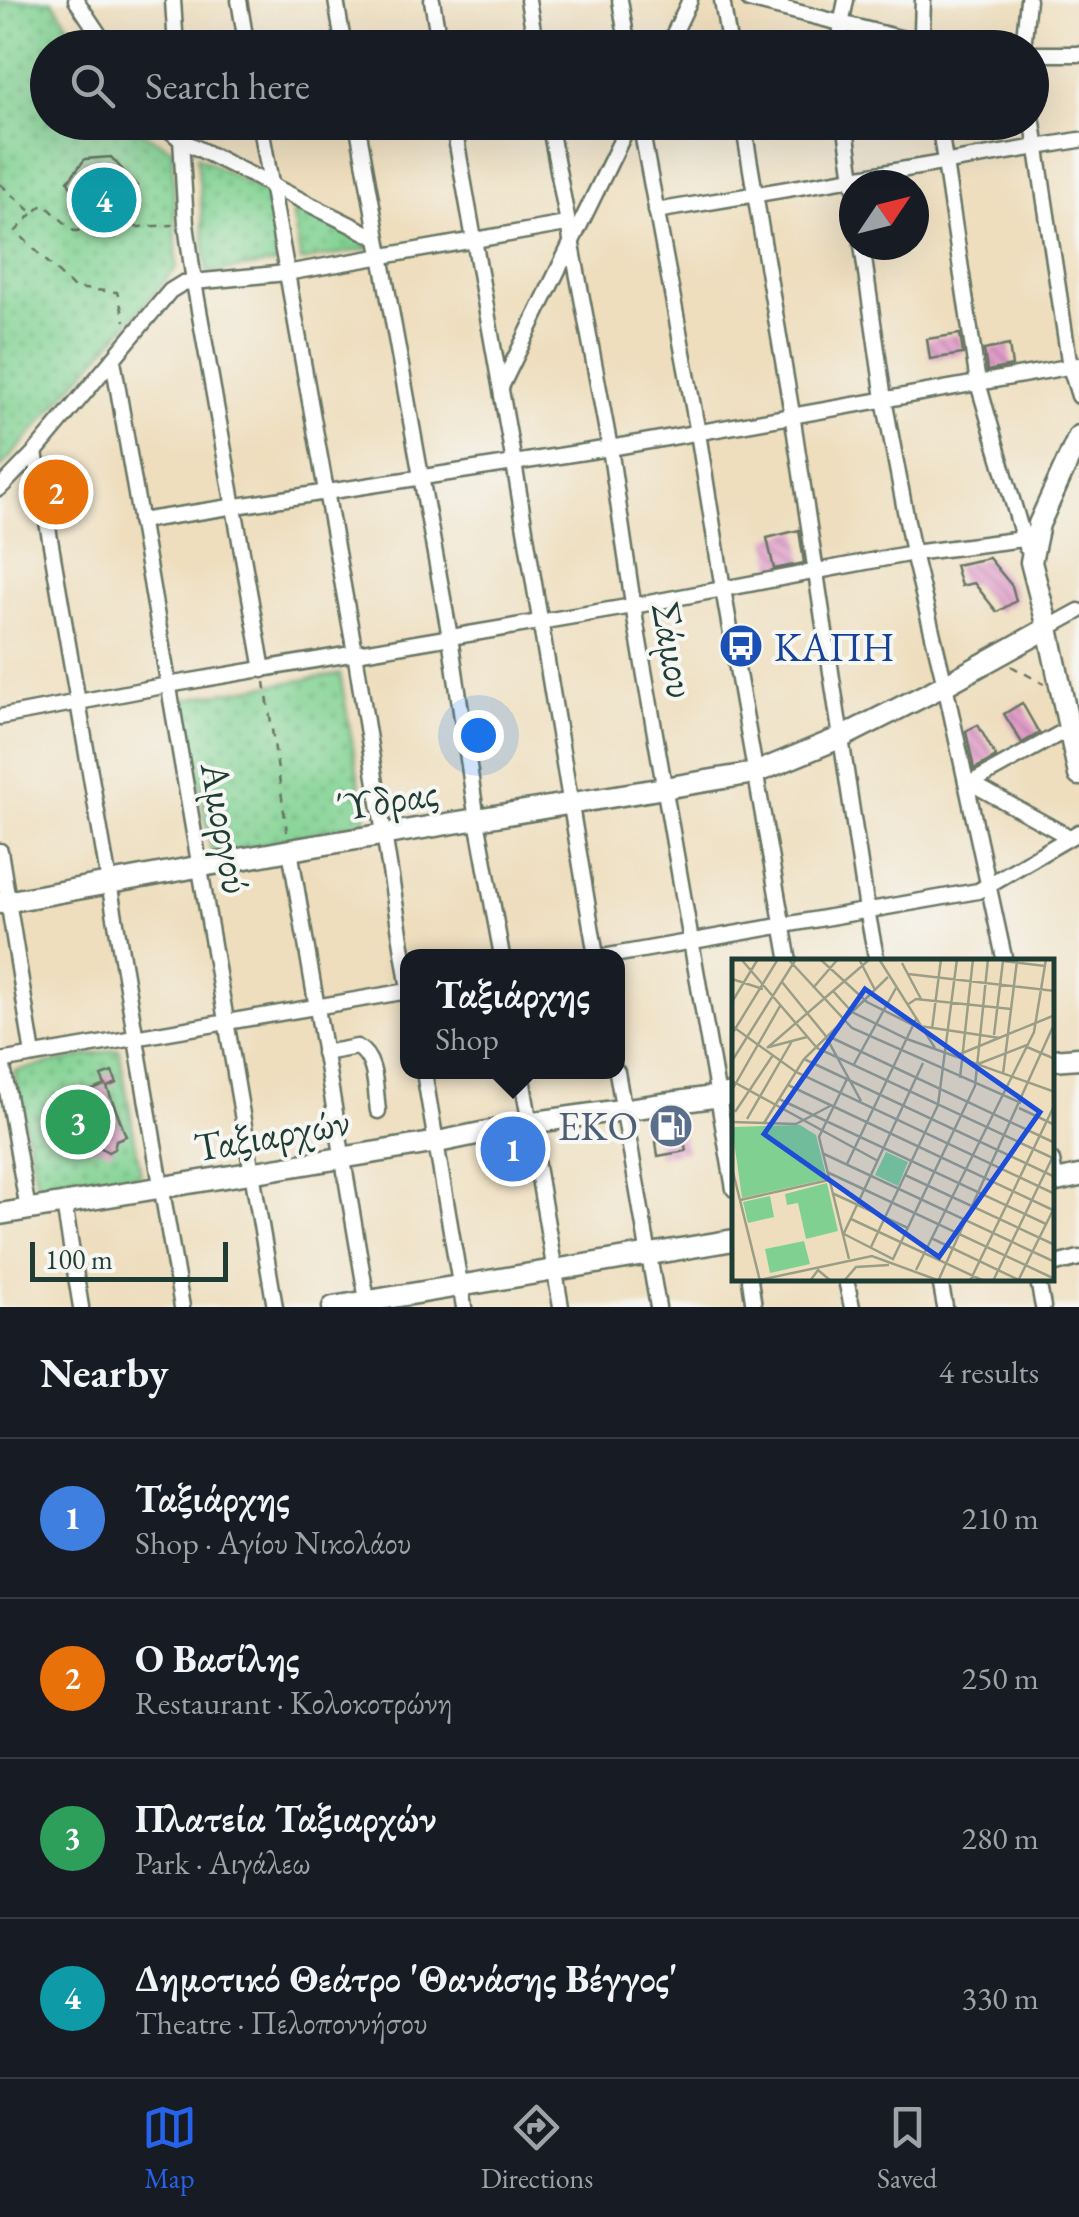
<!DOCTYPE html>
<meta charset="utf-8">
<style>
:root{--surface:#171b24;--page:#242831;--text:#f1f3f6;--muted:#9ea1a6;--line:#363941;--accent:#2563eb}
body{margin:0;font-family:"EB Garamond",serif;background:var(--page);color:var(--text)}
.compass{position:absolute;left:839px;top:170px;width:90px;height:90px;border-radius:50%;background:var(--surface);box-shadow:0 10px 40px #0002;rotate:55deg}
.scale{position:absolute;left:30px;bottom:25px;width:198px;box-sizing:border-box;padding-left:10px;border:5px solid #1f3d34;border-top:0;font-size:28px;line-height:35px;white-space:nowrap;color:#1f3d34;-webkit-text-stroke:8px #f6f6f2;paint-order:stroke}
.you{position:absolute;left:478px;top:735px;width:35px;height:35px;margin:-25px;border:8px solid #fff;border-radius:50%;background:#1a73e8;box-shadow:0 0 0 15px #1a73e833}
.badge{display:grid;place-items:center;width:65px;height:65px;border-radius:50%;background:var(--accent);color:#fff;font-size:32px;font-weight:700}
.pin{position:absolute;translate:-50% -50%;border:5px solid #fff;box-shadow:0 2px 10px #0006}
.popup{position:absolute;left:400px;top:949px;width:225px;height:130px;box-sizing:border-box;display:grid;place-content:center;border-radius:20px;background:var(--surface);filter:drop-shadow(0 2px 8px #0005);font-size:32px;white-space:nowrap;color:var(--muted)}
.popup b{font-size:38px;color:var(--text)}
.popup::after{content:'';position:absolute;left:50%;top:100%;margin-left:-20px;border:20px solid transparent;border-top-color:var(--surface)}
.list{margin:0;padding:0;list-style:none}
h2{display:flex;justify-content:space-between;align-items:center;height:130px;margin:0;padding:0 40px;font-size:42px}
h2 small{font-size:32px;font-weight:400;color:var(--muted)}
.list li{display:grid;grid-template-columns:65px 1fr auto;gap:30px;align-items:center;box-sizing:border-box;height:160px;padding:0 40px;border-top:2px solid var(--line)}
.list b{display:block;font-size:38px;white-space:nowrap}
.list p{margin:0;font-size:32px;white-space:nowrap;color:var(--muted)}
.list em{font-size:32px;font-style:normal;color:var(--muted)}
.icon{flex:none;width:55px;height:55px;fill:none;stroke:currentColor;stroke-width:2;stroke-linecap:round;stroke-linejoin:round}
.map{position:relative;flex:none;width:1079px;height:1307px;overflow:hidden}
.search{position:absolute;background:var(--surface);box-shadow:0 10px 40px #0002;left:30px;right:30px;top:30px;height:110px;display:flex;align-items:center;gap:25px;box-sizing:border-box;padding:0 35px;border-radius:55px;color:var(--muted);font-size:38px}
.sheet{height:770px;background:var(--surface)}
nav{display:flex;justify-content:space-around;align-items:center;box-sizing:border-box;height:140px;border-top:2px solid var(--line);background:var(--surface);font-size:28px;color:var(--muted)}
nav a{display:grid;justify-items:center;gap:5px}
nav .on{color:var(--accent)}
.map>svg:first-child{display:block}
</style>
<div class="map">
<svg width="1079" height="1307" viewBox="0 0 1079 1307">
<defs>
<pattern id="grass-dots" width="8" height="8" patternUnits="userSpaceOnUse" patternTransform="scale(2.5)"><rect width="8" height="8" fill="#80d191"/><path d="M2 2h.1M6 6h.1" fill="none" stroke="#68ab77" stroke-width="1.8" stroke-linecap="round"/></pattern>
<pattern id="building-back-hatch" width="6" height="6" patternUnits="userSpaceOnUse" patternTransform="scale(2.5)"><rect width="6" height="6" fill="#e09bc8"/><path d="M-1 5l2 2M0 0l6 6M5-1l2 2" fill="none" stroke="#b580a3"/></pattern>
</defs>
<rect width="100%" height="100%" fill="#f6f6f2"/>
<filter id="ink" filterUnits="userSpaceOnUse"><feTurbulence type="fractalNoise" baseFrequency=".01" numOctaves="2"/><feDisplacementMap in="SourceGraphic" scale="20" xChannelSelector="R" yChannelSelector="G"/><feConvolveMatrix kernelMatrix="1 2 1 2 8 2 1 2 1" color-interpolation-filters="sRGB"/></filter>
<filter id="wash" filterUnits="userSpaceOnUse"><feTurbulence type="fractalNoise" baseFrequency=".0048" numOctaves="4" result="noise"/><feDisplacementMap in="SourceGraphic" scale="40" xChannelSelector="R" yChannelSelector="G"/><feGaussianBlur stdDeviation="2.25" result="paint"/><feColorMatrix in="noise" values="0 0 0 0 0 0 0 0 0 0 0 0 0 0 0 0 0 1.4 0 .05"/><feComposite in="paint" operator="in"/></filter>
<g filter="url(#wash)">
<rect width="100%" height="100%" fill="#eedebe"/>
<g fill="url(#grass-dots)" stroke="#508762" stroke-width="2.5">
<polygon points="0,0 52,0 84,47 48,48 48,122 136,123 143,133 172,149 177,267 0,469"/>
<polygon points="197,156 267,194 278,263 207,273"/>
<polygon points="291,205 368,244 371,248 301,261"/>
<polygon points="340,674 366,821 212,856 184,699"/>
<polygon points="119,1049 141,1174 39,1195 14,1071"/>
</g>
<g id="blocks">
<g fill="url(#building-back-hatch)">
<polygon points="111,157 137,186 123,216 84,214 68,181 85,159"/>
<polygon points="960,334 963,354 930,359 927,339"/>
<polygon points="1009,345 1012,366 987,371 984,350"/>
<polygon points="799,530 804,563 774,569 767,538"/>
<polygon points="989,558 1012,586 1016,601 997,612 974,583 961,586 955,565"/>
<polygon points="1022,703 1039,733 1022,743 1004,714"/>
<polygon points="978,725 996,757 974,769 966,731"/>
<polygon points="112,1072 117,1083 107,1087 126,1136 116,1140 114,1149 108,1152 100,1147 91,1150 70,1099 105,1085 101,1076"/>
<polygon points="679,1116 686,1151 658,1156 656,1142 662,1141 658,1119"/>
</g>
</g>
</g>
<g filter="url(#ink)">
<use href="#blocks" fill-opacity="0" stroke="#677564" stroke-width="2.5"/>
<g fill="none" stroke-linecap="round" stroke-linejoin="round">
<defs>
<g id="street">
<polyline points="76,0 108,48"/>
<polyline points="173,0 176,48"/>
<polyline points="239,0 247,48"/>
<polyline points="336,0 344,48"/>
<polyline points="432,0 440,48"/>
<polyline points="528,0 536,48"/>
<polyline points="620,0 628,48"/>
<polyline points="722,0 730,48"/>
<polyline points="749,0 912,41 962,48"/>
<polyline points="923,0 922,31 927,48"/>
<polyline points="667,48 690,0"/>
<polyline points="841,48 841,25 846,0"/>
<polyline points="1023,48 1028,0"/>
<polyline points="1032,54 1079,54"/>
<polyline points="1032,116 1070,367 1079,396"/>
<polyline points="160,122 181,140 377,238"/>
<polyline points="180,122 186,224 194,282 263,670"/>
<polyline points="260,122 355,653 408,983"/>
<polyline points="357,122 450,637 477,820 502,956"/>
<polyline points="453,122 514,463 596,956"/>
<polyline points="549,122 610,448 636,624 734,1189"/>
<polyline points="640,122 698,433 723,589 789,962"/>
<polyline points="743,122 792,414 867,910 877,962"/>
<polyline points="845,122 854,186"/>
<polyline points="939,122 978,383 1026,547"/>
<polyline points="656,211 1079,140"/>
<polyline points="862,245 884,399 913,553 945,685 1005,962"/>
<polyline points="113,360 275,1307"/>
<polyline points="501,387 630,122"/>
<polyline points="35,452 182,1307"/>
<polyline points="0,488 35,452 170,291 183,283 286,273 566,224"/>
<polyline points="140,521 610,448 1079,365"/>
<polyline points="1048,628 1079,611"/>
<polyline points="0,717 168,685 633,606 913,553 1023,539"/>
<polyline points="971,783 1069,837"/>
<polyline points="967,785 1079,723"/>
<polyline points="290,850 368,1306"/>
<polyline points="0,851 33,1055"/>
<polyline points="608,956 978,891 1079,832"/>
<path d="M324,1053L357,1047C377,1058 375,1089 378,1111"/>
<polyline points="0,1061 408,991"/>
<polyline points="2,1061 28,1210"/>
<polyline points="424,1072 464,1307"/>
<polyline points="521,1072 561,1307"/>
<polyline points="617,1072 658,1307"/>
<polyline points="1052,1161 1056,1181"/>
<polyline points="64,1204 81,1307"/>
<polyline points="1052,1265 1079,1258"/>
<polyline points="750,1280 754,1307"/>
<polyline points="846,1280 852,1307"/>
<polyline points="940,1280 945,1307"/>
<polyline points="1038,1280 1043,1307"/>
</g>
<g id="secondary">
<polyline points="1079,436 1039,524 1031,562 1048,628 1079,775"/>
<polyline points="0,903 290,850 755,773 842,737 945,685 1048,628"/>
<polyline points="1052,1060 1079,1058"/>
<polyline points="1052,1182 1079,1176"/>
<polyline points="0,1214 438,1142 529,1123 734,1094"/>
<polyline points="333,1307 734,1240"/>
</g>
</defs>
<use href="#street" stroke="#677564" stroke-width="19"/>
<use href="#secondary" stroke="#677564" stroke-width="25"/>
<g stroke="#677564" stroke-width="2.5" stroke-dasharray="8 8" stroke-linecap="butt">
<polyline points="0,184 33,213 44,204 74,231 173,225"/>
<polyline points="32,214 16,231 74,288 117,292 125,321"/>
<polyline points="1011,666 1044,684"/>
<polyline points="265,682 287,832"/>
</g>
<use href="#street" stroke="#fff" stroke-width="14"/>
<use href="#secondary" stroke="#fff" stroke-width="20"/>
</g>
</g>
<defs>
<symbol id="bus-disc" viewBox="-11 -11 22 22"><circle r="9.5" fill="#1a4fb4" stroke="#f6f6f2"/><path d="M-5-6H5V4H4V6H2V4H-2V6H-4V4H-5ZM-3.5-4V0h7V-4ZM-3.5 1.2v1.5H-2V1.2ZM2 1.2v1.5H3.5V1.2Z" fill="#fff"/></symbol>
<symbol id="fuel-disc" viewBox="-11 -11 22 22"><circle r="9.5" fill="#5c6f8a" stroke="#f6f6f2"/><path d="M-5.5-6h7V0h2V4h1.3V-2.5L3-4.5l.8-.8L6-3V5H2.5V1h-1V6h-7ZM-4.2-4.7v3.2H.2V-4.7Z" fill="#fff"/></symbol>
</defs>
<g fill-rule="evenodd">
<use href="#bus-disc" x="716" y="621" width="50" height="50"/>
<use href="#fuel-disc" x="646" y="1101" width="50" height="50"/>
</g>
<g text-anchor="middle" stroke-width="8" stroke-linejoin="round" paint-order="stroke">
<g font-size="40" fill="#164399" stroke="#f6f6f2" text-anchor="start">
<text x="774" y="660">ΚΑΠΗ</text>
</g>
<g font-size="40" fill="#1f3d34" stroke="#f6f6f2">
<text transform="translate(674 650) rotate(80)" y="14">Σάμου</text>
<text transform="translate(388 799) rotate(-9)" y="14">Ύδρας</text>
<text transform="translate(226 828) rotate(80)" y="14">Αμοργού</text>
<text transform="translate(272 1134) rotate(-10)" y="14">Ταξιαρχών</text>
</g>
<g font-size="40" fill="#4e5e75" stroke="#f6f6f2" text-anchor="end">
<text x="638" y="1140">EKO</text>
</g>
</g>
<g transform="translate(732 959)">
<rect width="322" height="322" fill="#eedebe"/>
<path d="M68,166L84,176L95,220L10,239L0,168ZM154,193L176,203L166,227L143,216ZM72,282L78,305L38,314L33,290Z" fill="#80d191"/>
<path d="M95,224L106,272L74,280L66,244L55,246L53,235ZM38,237L42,258L16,264L11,243Z" fill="#80d191"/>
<path fill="none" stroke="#9b9e87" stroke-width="2.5" d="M9,0L85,89L323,200M56,0L120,69L289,144M88,0L135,43L181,66L268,79M127,0L143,31M147,0L203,89M170,4L189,40M176,15L323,32M0,20L31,30M50,23L93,76L129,142M81,29L106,0M101,32L120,53L175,80L323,133M0,43L26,0M175,46L184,40L279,50M0,67L64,113L323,235M200,70L209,0M0,75L46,0M262,76L271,2L313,7M98,78L323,184M37,88L75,78M295,88L323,100M35,89L138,0M228,95L323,56M72,100L323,218M0,102L64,0M246,105L295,86M121,107L164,29M271,115L285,2M228,119L241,0M115,120L87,178L117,300M0,122L146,202M56,126L323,252M0,131L48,47M47,140L314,265M287,149L323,166M3,153L41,96M15,160L60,82M0,163L64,165L98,147M32,164L72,100L156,18M90,194L323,303M115,205L184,60M0,209L28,322M95,213L323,320M173,216L323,286M100,234L176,269M8,241L97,221M119,260L252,322M110,274L161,300L243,127L256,0M112,274L191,104M199,279L289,322M139,288L206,146L225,0M184,311L302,73L314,0M207,320L323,63M23,322L140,297L208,322M78,322L86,311L99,322M112,322L124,308L157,306M238,322L323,145M261,322L323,193M286,322L323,247"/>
<path fill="#1d4ed8" fill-opacity="0.15" stroke="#1d4ed8" stroke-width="5" d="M133,30L308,153L207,298L32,175Z"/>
<rect width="322" height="322" fill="none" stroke="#1f3d34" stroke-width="5"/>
</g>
</svg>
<svg class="compass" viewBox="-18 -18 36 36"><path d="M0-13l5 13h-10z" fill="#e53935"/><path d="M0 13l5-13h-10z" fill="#9ea1a6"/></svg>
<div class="scale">100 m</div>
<div class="you"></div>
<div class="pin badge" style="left:513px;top:1149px;background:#3f7fe0">1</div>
<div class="popup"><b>Ταξιάρχης</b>Shop</div>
<div class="pin badge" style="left:56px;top:492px;background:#e8710a">2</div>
<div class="pin badge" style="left:78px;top:1122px;background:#2e9e5b">3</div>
<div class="pin badge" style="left:104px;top:200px;background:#0f9aa8">4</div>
<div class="search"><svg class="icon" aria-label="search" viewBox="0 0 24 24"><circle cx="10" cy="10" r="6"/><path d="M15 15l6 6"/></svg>Search here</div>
</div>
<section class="sheet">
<h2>Nearby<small>4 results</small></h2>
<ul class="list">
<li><span class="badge" style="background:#3f7fe0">1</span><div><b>Ταξιάρχης</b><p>Shop · Αγίου Νικολάου</p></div><em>210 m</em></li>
<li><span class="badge" style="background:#e8710a">2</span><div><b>Ο Βασίλης</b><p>Restaurant · Κολοκοτρώνη</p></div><em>250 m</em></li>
<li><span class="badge" style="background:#2e9e5b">3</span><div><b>Πλατεία Ταξιαρχών</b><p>Park · Αιγάλεω</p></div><em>280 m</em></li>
<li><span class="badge" style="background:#0f9aa8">4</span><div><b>Δημοτικό Θεάτρο 'Θανάσης Βέγγος'</b><p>Theatre · Πελοποννήσου</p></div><em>330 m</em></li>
</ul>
</section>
<nav>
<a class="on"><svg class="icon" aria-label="map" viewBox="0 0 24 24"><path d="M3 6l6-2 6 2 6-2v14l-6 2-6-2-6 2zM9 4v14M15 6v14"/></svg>Map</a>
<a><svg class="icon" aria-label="directions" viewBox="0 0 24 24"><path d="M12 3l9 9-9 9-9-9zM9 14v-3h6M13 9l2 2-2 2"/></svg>Directions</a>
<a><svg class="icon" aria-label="saved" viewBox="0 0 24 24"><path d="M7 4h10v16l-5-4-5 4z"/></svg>Saved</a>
</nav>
